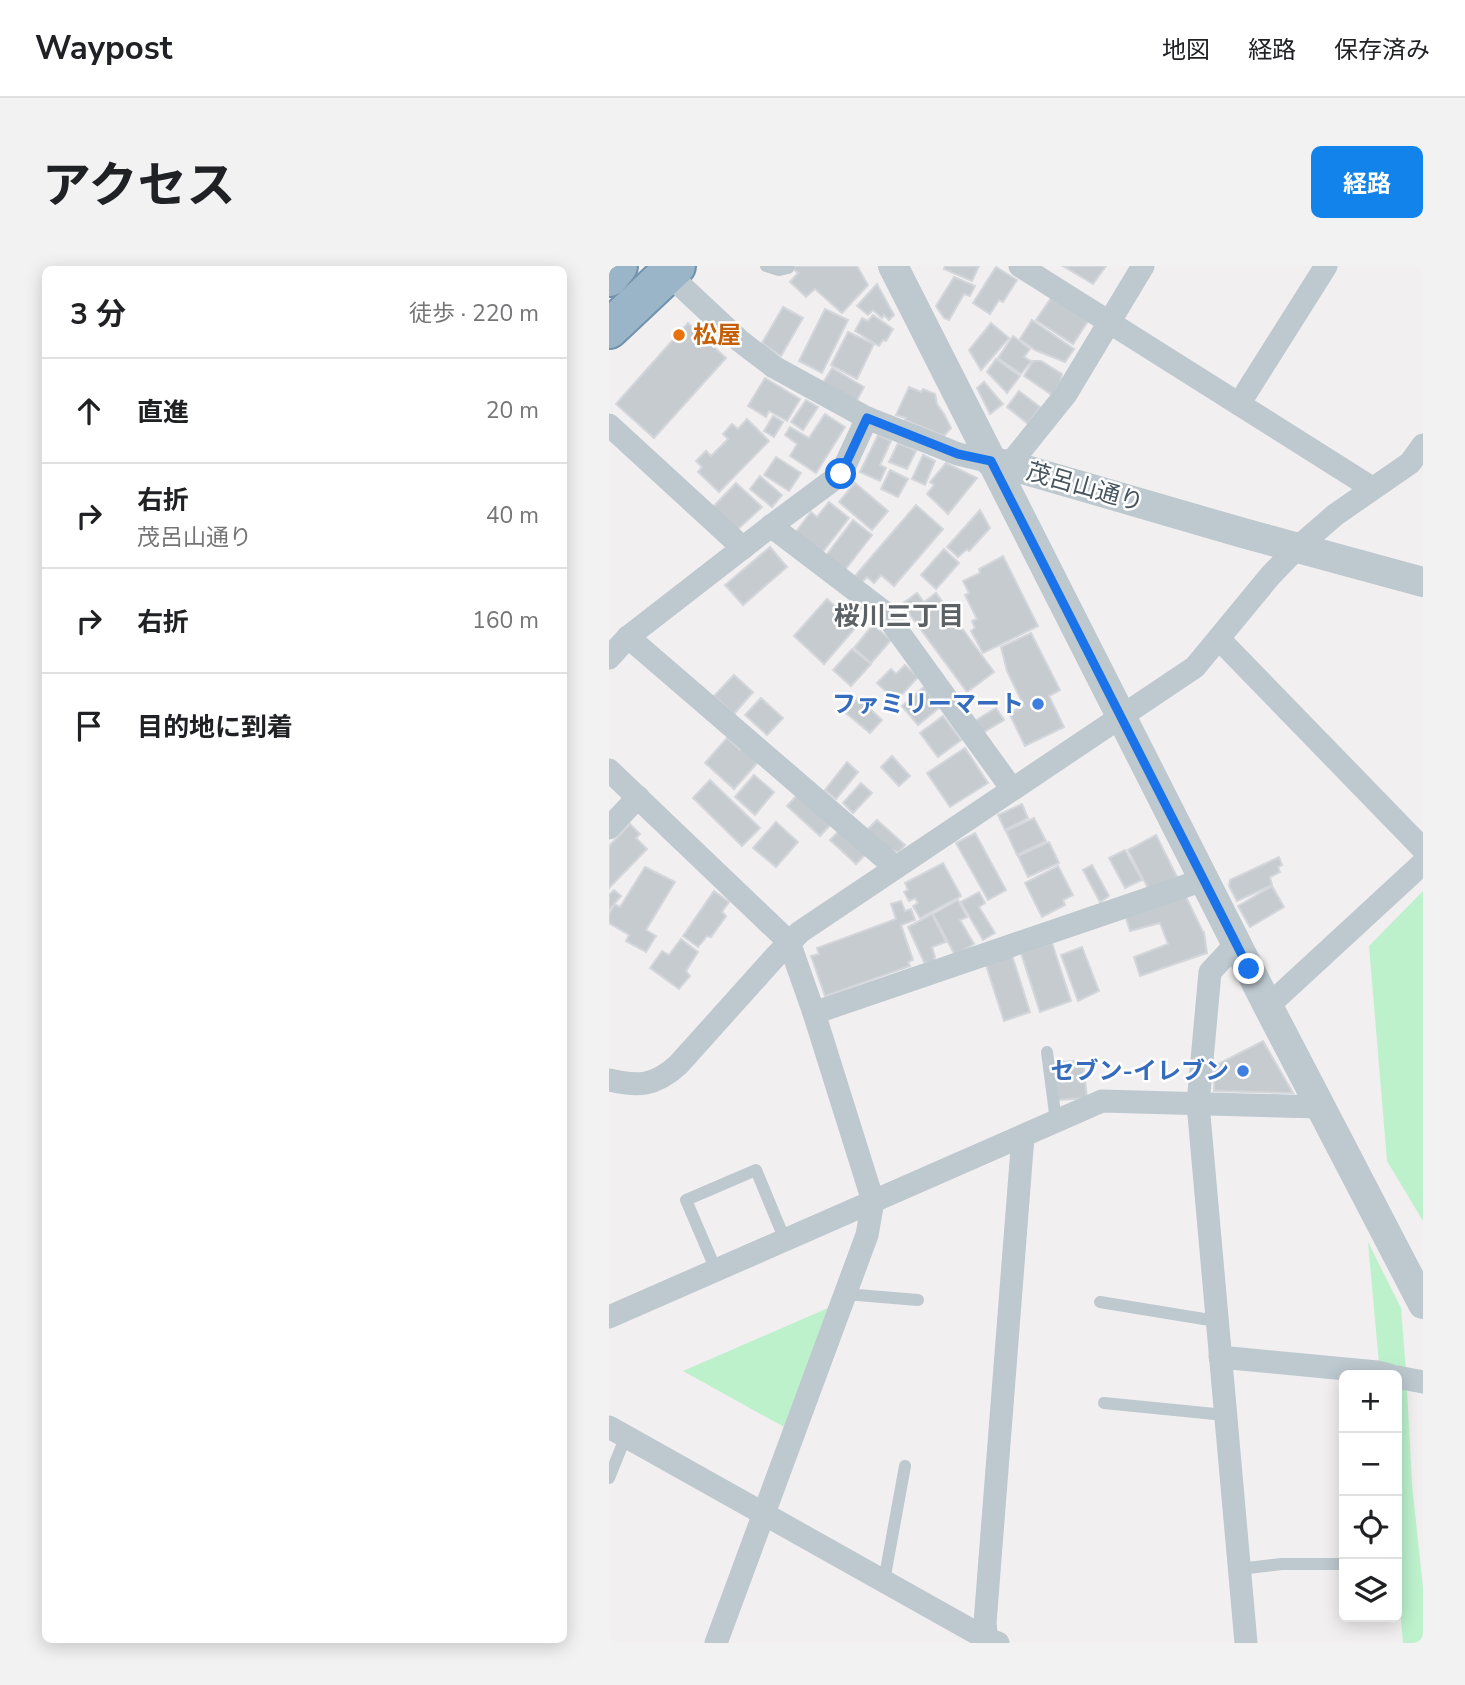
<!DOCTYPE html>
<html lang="ja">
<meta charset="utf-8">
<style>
:root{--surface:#fff;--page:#f2f2f2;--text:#202124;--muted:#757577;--line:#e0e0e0;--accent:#1283ea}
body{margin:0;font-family:"Nunito Sans","Noto Sans JP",sans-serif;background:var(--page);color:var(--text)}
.controls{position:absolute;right:21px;bottom:21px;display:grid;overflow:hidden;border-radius:10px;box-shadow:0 4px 18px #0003}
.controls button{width:63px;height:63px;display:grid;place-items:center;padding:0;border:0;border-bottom:2px solid var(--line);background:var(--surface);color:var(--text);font:35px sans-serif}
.stop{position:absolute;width:21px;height:21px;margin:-16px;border:5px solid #1a73e8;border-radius:50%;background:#fff}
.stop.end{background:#1a73e8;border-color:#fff;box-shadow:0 2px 7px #0008}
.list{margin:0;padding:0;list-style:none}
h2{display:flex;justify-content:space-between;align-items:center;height:91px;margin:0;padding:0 28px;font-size:30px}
h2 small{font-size:23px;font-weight:400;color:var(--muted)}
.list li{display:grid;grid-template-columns:46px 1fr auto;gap:21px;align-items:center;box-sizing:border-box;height:105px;padding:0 28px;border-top:2px solid var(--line)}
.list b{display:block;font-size:26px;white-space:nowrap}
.list p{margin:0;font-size:23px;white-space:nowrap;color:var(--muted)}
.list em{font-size:23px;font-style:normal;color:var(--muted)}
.icon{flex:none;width:38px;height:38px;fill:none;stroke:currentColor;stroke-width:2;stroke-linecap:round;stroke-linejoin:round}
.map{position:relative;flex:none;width:814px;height:1377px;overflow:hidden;border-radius:10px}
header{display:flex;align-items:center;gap:42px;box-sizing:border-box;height:98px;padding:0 35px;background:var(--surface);border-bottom:2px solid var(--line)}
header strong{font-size:33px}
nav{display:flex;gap:38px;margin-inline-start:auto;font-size:24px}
.intro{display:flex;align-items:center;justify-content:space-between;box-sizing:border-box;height:168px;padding:0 42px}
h1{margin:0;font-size:49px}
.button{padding:18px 32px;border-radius:10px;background:var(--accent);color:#fff;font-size:24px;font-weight:700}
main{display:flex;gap:42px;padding:0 42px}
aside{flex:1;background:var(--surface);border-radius:10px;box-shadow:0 4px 18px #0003}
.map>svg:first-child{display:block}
</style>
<header>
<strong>Waypost</strong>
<nav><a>地図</a><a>経路</a><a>保存済み</a></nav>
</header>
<div class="intro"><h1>アクセス</h1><a class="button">経路</a></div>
<main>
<aside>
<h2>3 分<small>徒歩 · 220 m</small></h2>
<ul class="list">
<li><svg class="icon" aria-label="ahead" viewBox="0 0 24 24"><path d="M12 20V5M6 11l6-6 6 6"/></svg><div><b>直進</b></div><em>20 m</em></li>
<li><svg class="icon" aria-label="right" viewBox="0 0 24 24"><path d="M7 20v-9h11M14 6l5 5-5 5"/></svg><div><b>右折</b><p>茂呂山通り</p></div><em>40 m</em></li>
<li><svg class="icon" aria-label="right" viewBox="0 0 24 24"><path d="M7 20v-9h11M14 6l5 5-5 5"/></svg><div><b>右折</b></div><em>160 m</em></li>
<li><svg class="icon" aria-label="arrive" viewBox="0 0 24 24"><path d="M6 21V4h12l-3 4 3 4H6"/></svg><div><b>目的地に到着</b></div></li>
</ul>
</aside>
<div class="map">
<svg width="814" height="1377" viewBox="0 0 814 1377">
<rect width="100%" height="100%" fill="#f2eff0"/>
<g fill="#bcf1cc">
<polygon points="814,625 814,955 778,895 760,680"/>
<polygon points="759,976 792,1042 797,1105 770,1098"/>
<polygon points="219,1042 175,1161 74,1105"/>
<polygon points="788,1120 798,1123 803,1218 814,1322 814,1377 794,1377 788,1307"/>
</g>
<g fill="#c6cbcf" stroke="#d3d6db" stroke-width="2">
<polygon points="180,0 248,0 259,19 233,47 206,23 197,31 181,16 189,7"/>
<polygon points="336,0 370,0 363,15 335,3"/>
<polygon points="454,0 497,0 484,18"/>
<polygon points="387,1 408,14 394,36 390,34 381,48 364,37"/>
<polygon points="345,11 366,20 361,30 355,28 340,54 335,52 327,40"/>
<polygon points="268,18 285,49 280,54 275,49 273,52 264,44 259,49 248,40"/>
<polygon points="442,32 479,55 464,78 427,54"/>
<polygon points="174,41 194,52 172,90 153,77"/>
<polygon points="216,43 239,54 213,107 190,95"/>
<polygon points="264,49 284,63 277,75 274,74 270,80 246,65 253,52 259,55"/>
<polygon points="423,54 465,83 456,96 426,84 411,73"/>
<polygon points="79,57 117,92 45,172 7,138"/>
<polygon points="382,57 400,72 372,104 360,84"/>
<polygon points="239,66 265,78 248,113 222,99"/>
<polygon points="404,70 421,83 415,91 422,95 412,108 389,92"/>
<polygon points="387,93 411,110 398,127 378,106"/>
<polygon points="424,95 432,95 453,108 451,117 443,129 415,110"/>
<polygon points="223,102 255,121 247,136 214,117"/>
<polygon points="156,112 191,133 178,155 160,145 157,151 139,140"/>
<polygon points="375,116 394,138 381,148 368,122"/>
<polygon points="300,121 312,126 314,123 326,128 328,138 335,148 342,162 335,170 296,154 297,152 287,149"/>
<polygon points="410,125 431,141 419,158 398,141"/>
<polygon points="197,134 209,141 194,164 182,156"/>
<polygon points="216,148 236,161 207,207 181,190 188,178 176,169 181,161 200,172"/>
<polygon points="164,150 174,156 165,171 155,165"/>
<polygon points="138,153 160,175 110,226 89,206 93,201 87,195 97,185 102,190 119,173 114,168 123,158 129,163"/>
<polygon points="269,169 282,175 271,199 277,202 271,215 251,206"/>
<polygon points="289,177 307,185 298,203 280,196"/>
<polygon points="314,189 326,195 316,219 303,213"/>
<polygon points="167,191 192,207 180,225 155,209"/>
<polygon points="337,197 368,212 339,248 318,228 325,219 321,216"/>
<polygon points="281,204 299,213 289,231 272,223"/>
<polygon points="151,210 173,229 163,241 141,223"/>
<polygon points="127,217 153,241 127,265 103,242"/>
<polygon points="246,217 279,245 263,264 230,236"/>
<polygon points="220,236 240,252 212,288 186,267 202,246 208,251"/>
<polygon points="307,239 334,263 285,320 272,309 265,317 258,311 253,316 246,310"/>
<polygon points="371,244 381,262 360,285 358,283 349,291 338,281"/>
<polygon points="244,254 263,269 235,305 216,291"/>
<polygon points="161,281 178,301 134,339 116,319"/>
<polygon points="335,283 350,297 327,323 312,309"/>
<polygon points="394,290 429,360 374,387 362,365 366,362 363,355 368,353 356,329 360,327 354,315 371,307 370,303"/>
<polygon points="308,327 315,336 327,327 385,406 358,426 293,338"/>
<polygon points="218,333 248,360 215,398 185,370"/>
<polygon points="264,359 282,374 262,397 245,382"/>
<polygon points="422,367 451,424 440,430 455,461 416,480 400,447 415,440 398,405 392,381"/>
<polygon points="243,383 262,398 242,420 224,404"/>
<polygon points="296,399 309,411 287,435 268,417 282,403 287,408"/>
<polygon points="125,409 144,426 125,448 105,430"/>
<polygon points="315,421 331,441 309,459 293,440"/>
<polygon points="152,432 174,452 158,469 136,449"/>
<polygon points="249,432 273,454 261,467 237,447"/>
<polygon points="387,442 395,454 372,468 364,456"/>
<polygon points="334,450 352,474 329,491 311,467"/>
<polygon points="118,472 131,484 135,481 150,495 125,523 96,497"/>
<polygon points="356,482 379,517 341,541 318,507"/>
<polygon points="283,490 301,510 290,520 272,501"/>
<polygon points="238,496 249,506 227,533 216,524"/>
<polygon points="145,509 165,526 146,549 126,531"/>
<polygon points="101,514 151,562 133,580 84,532"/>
<polygon points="252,517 263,527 244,547 234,537"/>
<polygon points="190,527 223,557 211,570 178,540"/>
<polygon points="413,538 419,552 396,564 389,549"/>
<polygon points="425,552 437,575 408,589 397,565"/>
<polygon points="268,554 296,579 290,586 279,583 258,564"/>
<polygon points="167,556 189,576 167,601 144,582"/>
<polygon points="21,558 31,568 27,572 38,583 0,622 0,580"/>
<polygon points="231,564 257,588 247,598 221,574"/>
<polygon points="366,567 397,624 379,634 347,577"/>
<polygon points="547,569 568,611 540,624 519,584"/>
<polygon points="440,576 450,597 419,611 409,590"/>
<polygon points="516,584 533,614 516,622 500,592"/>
<polygon points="670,591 673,599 669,601 671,606 661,611 663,619 628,635 620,620 621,614"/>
<polygon points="334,597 352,630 311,652 304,640 309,637 306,632 300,635 295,626 299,624 296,617"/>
<polygon points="483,599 500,630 491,636 474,604"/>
<polygon points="449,600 464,629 454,634 456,639 433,651 416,617"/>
<polygon points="36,601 66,616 37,664 47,670 37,686 17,675 20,669 0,657 0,648 5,639 0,643 0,629 5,624 12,630 5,638 11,641"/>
<polygon points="663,620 675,641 641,661 629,640"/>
<polygon points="105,625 120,636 113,646 117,650 102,671 98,670 89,681 74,670"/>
<polygon points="370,626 376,637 370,641 386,667 374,674 352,636"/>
<polygon points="576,629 594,666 595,666 598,687 531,710 525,691 559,678 551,657 521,665 516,649"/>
<polygon points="349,634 358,651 351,654 365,678 346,689 324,648"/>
<polygon points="292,635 296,645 302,643 306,654 292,659 304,694 299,696 301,700 216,730 202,690 210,688 208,682 287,653 282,638"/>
<polygon points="323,648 337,676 323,681 326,691 324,697 315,696 299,661"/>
<polygon points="72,673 89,686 77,705 81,710 70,723 41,702 53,685 60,689"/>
<polygon points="443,677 462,735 431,746 412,687"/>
<polygon points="473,681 490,725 469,735 452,689"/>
<polygon points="403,689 421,746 395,755 377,699"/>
<polygon points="654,775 684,827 605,825 605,800"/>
<polygon points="474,794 478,832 449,834 445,797"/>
</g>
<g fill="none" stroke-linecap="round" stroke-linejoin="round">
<defs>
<g id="trunk">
<polyline points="0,11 9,0"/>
<polyline points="0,63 67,0"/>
</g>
</defs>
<use href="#trunk" stroke="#7092ac" stroke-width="42"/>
<g stroke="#bdc8cf" stroke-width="12">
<polyline points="157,0 170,4 179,2"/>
<polyline points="438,786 447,855"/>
<polyline points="107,1004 77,934 147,904 176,974"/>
<polyline points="236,1028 309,1034"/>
<polyline points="491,1036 607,1055"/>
<polyline points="495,1137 616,1149"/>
<polyline points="0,1212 17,1170"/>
<polyline points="630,1303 673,1298 735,1298"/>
<polyline points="275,1315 296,1200"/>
</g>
<g stroke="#bdc8cf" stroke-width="23">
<polyline points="411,0 763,222"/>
<polyline points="52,1 131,75 165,101 258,152 349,188 382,196"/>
<polyline points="630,138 717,0"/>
<polyline points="0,159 134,282"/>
<polyline points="400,199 457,128 534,0"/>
<polyline points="162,260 275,346 403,523"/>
<polyline points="19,371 286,601"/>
<polyline points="610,373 814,583"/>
<polyline points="0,392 19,371 162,260 232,208 258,152"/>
<polyline points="0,504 180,676 205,747 264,935 258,969 107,1377"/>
<polyline points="0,562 29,531"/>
<polyline points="627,678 601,706 589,838 637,1377"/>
<polyline points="659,740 814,597"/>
<polyline points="205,747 594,614"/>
<path d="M0,814C29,821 46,820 69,799L166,691L191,666L586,401L661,310L688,282L726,249L801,197L814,179"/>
<polyline points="0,1051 493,835 711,841"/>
<polyline points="611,1091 768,1106 780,1109"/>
<polyline points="788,1111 814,1116"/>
<polyline points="0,1161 378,1373 389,1377"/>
<polyline points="378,1377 376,1357 414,870"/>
</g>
<g stroke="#bdc8cf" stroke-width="30">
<polyline points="284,0 659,740 814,1038"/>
<polyline points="382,196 400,199 634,267 814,316"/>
</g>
<use href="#trunk" stroke="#9ab4c8" stroke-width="38"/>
</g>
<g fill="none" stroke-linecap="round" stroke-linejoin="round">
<polyline stroke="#1a73e8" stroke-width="9" points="232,208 258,152 349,188 382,195 640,703"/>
</g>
<circle fill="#e8710a" stroke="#fff" stroke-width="2.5" cx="70" cy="69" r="7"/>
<g fill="#3f7fe0" stroke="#fff" stroke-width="2.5">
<circle cx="429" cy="438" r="7"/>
<circle cx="634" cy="805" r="7"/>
</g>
<g text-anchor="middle" stroke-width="5" stroke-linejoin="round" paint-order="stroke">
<g font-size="24" font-weight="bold" fill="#c56008" stroke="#fff" text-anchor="start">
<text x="84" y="77">松屋</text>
</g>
<g font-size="24" fill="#47555e" stroke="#fff">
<text transform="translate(476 221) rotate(16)" y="8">茂呂山通り</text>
</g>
<g font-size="24" font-weight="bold" fill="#366cbe" stroke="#fff" text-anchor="end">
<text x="415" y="446">ファミリーマート</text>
<text x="620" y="813">セブン-イレブン</text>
</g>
<g font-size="26" font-weight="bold" fill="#5c6165" stroke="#fff">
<text x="290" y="359">桜川三丁目</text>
</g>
</g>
</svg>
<div class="controls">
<button>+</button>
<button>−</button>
<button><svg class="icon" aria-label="locate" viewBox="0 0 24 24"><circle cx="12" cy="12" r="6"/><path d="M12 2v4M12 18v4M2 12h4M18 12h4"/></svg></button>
<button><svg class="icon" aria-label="layers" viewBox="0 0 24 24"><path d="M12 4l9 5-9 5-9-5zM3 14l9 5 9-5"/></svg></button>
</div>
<div class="stop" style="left:232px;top:208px"></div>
<div class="stop end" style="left:640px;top:703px"></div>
</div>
</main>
